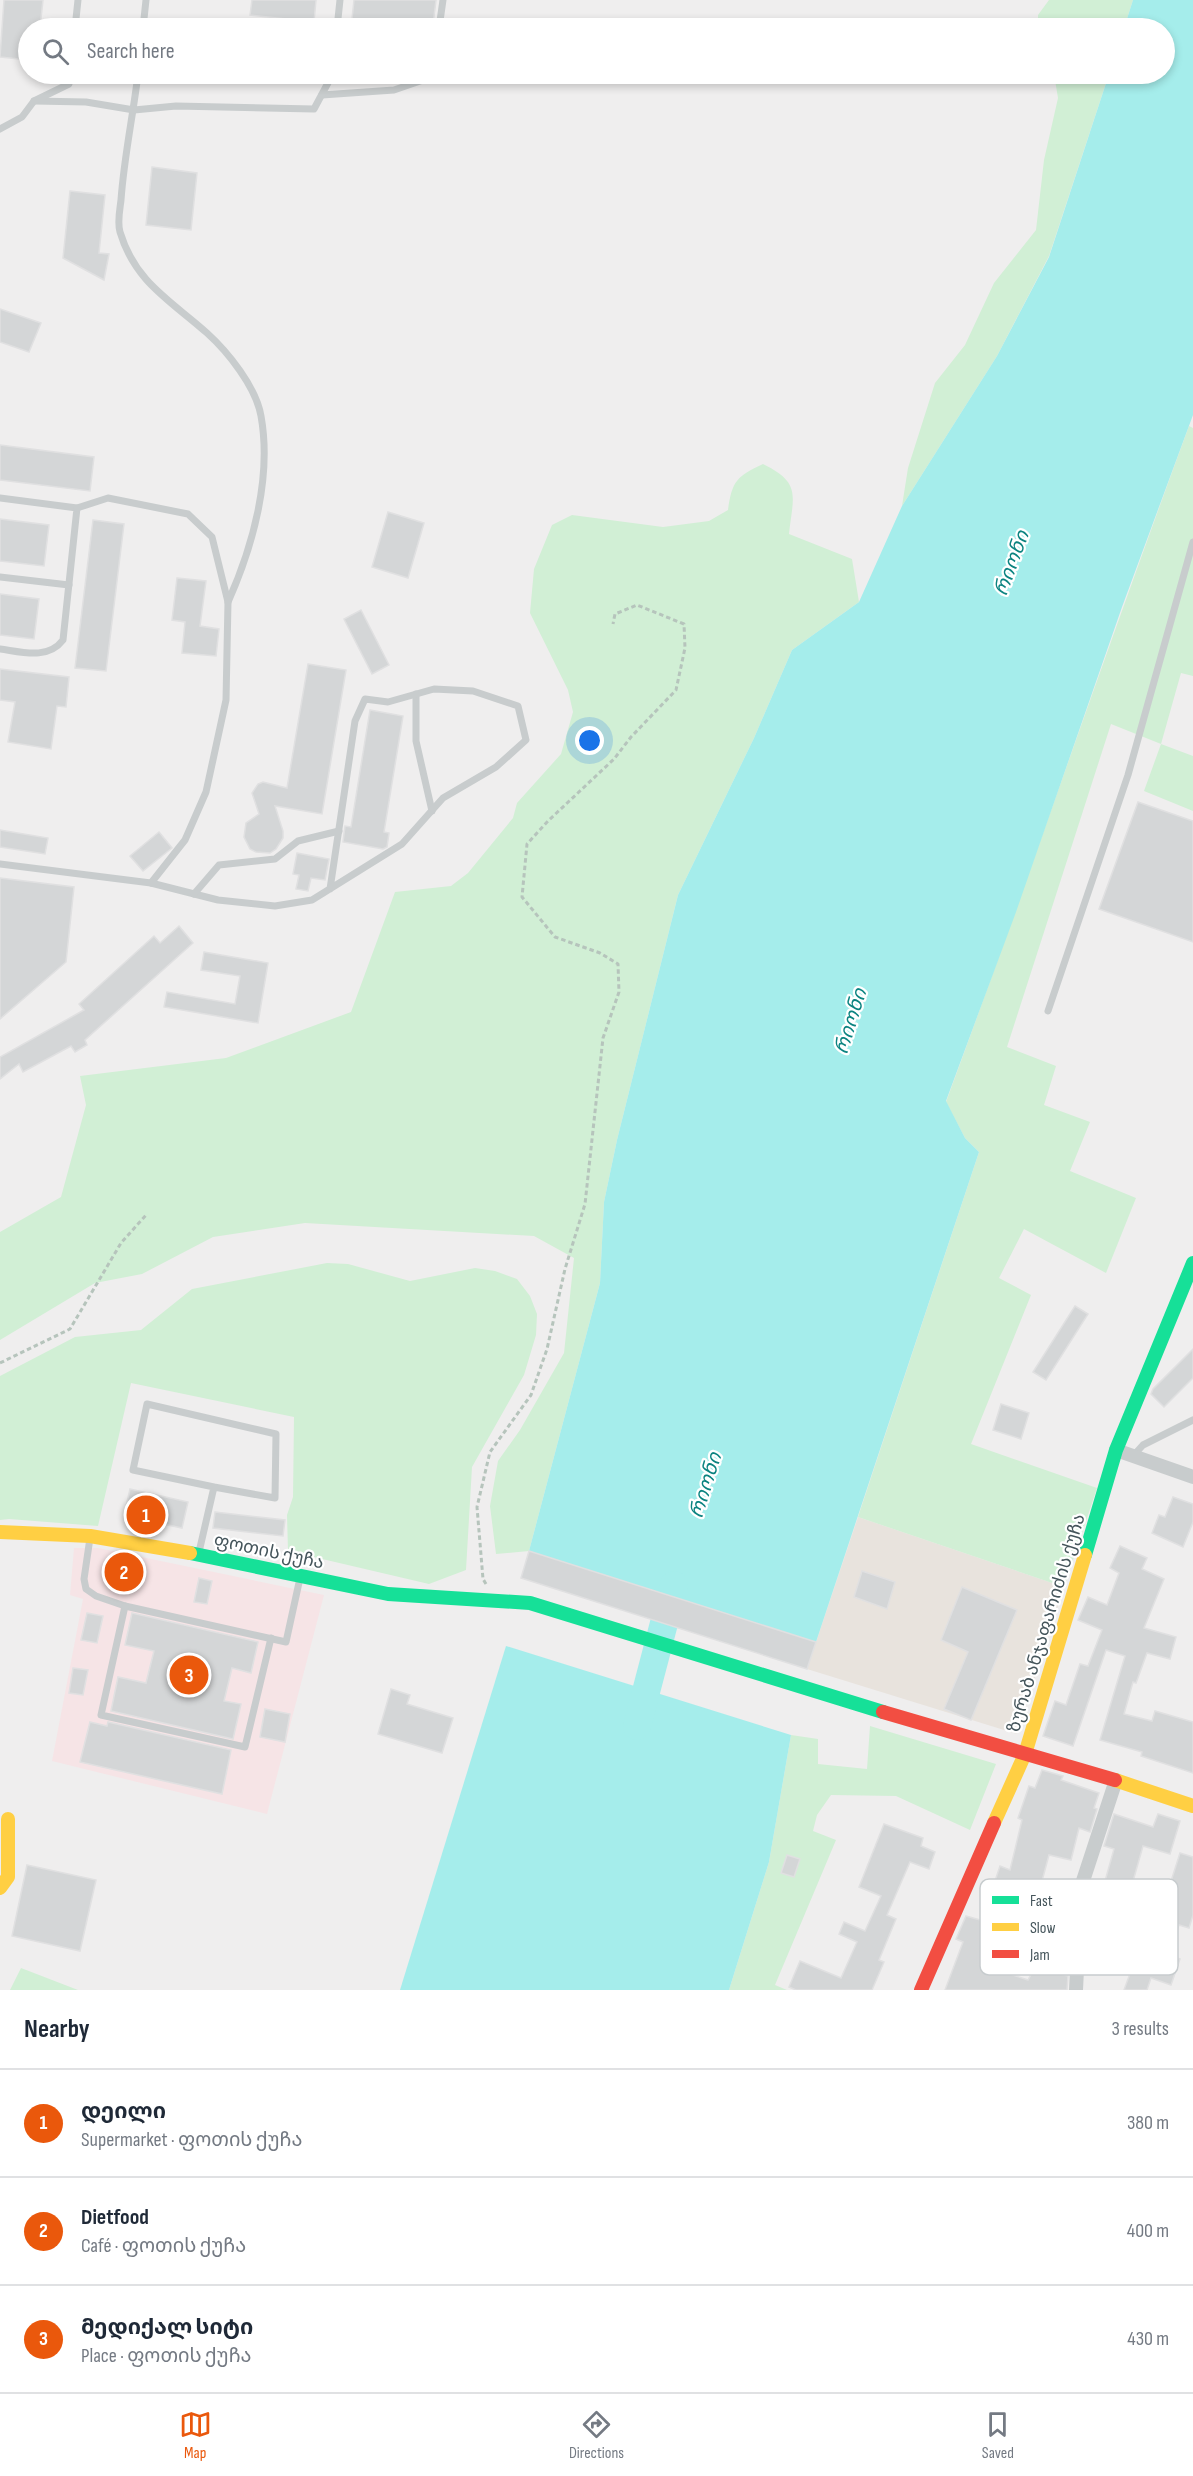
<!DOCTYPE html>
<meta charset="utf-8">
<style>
:root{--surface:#fff;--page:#f2f2f3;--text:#1f2937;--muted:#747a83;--line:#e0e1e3;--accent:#ea580c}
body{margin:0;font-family:"Sofia Sans Condensed","Noto Sans Georgian",sans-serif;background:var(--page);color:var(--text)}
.you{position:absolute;left:590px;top:741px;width:21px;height:21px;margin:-15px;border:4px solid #fff;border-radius:50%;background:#1a73e8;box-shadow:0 0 0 9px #1a73e833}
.badge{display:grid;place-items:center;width:39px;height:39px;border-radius:50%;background:var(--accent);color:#fff;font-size:20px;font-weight:700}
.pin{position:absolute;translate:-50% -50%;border:3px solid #fff;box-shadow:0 2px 6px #0006}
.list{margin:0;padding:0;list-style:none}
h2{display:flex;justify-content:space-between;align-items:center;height:78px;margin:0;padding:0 24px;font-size:26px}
h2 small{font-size:20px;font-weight:400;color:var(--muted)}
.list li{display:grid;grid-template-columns:39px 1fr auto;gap:18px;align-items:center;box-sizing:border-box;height:108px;padding:0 24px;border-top:2px solid var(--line)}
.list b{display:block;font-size:22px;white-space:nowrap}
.list p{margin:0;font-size:20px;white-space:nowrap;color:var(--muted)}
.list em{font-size:20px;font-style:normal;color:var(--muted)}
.icon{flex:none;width:33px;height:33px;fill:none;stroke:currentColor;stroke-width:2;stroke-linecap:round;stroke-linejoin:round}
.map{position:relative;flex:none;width:1193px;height:1990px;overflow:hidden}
.search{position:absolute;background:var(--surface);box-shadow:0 3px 9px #0003;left:18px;right:18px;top:18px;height:66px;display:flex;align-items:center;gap:15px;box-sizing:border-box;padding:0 21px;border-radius:33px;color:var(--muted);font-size:22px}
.sheet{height:402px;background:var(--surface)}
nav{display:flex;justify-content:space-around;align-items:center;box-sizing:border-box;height:84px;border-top:2px solid var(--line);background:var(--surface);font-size:16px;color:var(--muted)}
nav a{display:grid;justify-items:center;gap:3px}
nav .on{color:var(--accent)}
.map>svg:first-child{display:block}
</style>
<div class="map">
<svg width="1193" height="1990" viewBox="0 0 1193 1990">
<rect width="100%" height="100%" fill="#efeeee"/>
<polygon fill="#e8e3dd" points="858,1517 1064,1587 1017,1734 807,1669"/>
<polygon fill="#f6e4e6" points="74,1548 98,1548 324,1595 267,1814 52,1761 83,1599 70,1595"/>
<g fill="#d1efd5">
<polygon points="1049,0 1133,0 1124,28 1038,28 1038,15"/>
<polygon points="1054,74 1109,74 1049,256 997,356 902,506 908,468 935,383 965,345 994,283 1036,230 1044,160 1058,98"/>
<path d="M1189,426L1193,428V676L1181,673L1161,744L1193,756V811L1144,791L1161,744L1111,724L1007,1047L1056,1066L1044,1105L1090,1122L1070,1171L1136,1198L1106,1273L1024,1229L999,1278L1031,1295L971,1444L1097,1488L1064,1587L858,1517L979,1152L965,1138L946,1102C1029,877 1106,651 1189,426Z"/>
<path d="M763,464C802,483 793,496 789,534L852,559L859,602L792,650L754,738L678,895L617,1140L604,1202L600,1283L529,1551L496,1554L490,1506L498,1461L520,1430L564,1353L574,1258L534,1236L305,1223L213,1237L142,1274L95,1283L0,1340V1232L61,1197L86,1105L80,1076L226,1058L351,1012L395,892L451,886L468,873L513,818L517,803L561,754L573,712L568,690L530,613L534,569L552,525L572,515L663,527L709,521L728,510C732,481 737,476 763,464Z"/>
<polygon points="327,1263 348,1264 410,1281 475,1268 495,1271 517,1279 530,1296 537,1314 536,1335 524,1375 472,1467 466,1570 429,1584 288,1551 287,1515 293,1497 294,1417 131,1383 98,1526 9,1519 0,1520 0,1376 75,1337 141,1330 192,1289"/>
<polygon points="870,1726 996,1764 970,1830 896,1796 831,1795 817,1815 813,1831 836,1840 775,1985 787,1990 729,1990 769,1862 791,1735 818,1739 818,1764 867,1769"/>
<polygon points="21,1968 78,1990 10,1990"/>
</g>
<g fill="#a5edeb">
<polygon points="1133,0 1193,0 1193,415 1122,607 1016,912 946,1101 965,1138 979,1152 816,1642 529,1551 600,1283 604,1202 617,1140 678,895 754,738 792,650 859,602 902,506 997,356 1049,257 1109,74 1164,74 1164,28 1124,28"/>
<polygon points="506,1646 791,1735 769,1862 729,1990 400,1990"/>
</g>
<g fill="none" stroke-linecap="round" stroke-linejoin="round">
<polyline stroke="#a5edeb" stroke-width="28" points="637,1726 674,1585"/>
</g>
<g fill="#d4d6d7" stroke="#e0e0e1" stroke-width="1.5">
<polygon points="4,0 43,0 40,28 28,28 28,60 0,57"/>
<polygon points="252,0 316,0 314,22 250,15"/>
<polygon points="354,0 436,0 433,25 415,23 414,28 351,28"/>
<polygon points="152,167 197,173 191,230 146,225"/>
<polygon points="70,191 105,195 99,253 109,254 104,280 63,258"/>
<polygon points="0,309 41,323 29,352 0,342"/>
<polygon points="0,445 94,457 90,491 0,480"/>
<polygon points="388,512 424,523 408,578 372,567"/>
<polygon points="0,519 49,525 44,566 0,561"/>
<polygon points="93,520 124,524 106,671 75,668"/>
<polygon points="177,578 206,581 200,626 219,629 216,656 182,653 185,622 172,620"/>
<polygon points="0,594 39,599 34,639 0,635"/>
<polygon points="361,610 389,665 372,674 344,619"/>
<polygon points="308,664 346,670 322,814 275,806 283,831 283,838 276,849 270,853 256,852 250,849 244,837 246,823 259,814 252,793 258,784 263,782 287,788"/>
<polygon points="0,669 69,677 66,707 57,706 51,749 8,742 15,702 0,700"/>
<polygon points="370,710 403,716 384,832 389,833 387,847 383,849 343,842 345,826 351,827"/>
<polygon points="1138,802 1193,821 1193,942 1099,909"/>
<polygon points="0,830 48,838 45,854 0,847"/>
<polygon points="159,832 172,848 143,871 130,856"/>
<polygon points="297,853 329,859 325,880 311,878 308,891 296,889 299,875 293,874"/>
<polygon points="0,878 74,887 66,962 0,1019"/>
<polygon points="179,926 193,943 85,1040 87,1045 75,1052 71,1046 23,1072 19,1064 0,1079 0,1057 84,1010 79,1004 154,936 160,943"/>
<polygon points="204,952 268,963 258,1023 164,1007 167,992 235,1004 240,976 201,970"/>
<polygon points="1075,1306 1088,1314 1046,1380 1033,1372"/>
<polygon points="1193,1349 1193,1378 1164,1407 1151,1394 1153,1389"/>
<polygon points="1001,1404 1029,1413 1021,1439 993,1430"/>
<polygon points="130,1489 188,1502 182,1528 135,1518 136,1513 125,1511"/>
<polygon points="1173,1497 1193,1504 1193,1522 1183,1547 1152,1533 1159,1515 1165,1517"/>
<polygon points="215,1512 285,1520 283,1536 213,1528"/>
<polygon points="1120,1546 1147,1558 1142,1569 1164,1579 1144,1628 1176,1637 1170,1659 1147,1653 1136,1683 1133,1682 1124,1714 1152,1721 1155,1711 1193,1722 1193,1773 1141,1756 1142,1752 1100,1740 1125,1656 1106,1650 1073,1746 1043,1736 1055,1701 1066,1705 1080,1664 1088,1666 1102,1630 1078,1620 1088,1597 1107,1605 1119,1573 1110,1568"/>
<polygon points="529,1551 816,1642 807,1669 521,1578"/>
<polygon points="115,1560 136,1564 132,1584 112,1580"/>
<polygon points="862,1571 895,1582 887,1609 854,1597"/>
<polygon points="199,1578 212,1581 207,1604 194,1602"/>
<polygon points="962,1587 1017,1610 971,1720 944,1709 968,1652 941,1640"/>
<polygon points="87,1613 103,1616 97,1643 81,1640"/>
<polygon points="132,1613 258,1642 251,1673 232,1668 224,1701 241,1704 233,1739 111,1711 118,1677 146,1683 154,1651 125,1645"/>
<polygon points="73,1668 88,1670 83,1695 69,1693"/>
<polygon points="391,1689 410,1695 407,1704 453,1718 442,1753 378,1734"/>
<polygon points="265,1709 290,1714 285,1742 260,1737"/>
<polygon points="90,1722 107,1726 108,1722 231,1750 222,1794 80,1762"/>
<polygon points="1042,1770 1063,1776 1061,1780 1099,1793 1094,1808 1097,1809 1090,1832 1079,1828 1071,1860 1049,1855 1042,1881 1054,1884 1049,1899 1059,1901 1052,1929 1028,1923 1033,1903 1011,1896 1008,1902 990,1896 1000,1866 1010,1870 1022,1820 1018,1818 1029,1786 1035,1788"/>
<polygon points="1114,1814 1153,1827 1158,1814 1180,1821 1170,1854 1143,1846 1126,1906 1100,1899 1114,1849 1104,1846"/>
<polygon points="884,1824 923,1838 921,1846 935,1852 929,1869 910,1862 887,1915 896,1919 879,1960 884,1962 872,1990 796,1990 789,1987 800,1961 841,1978 857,1942 839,1934 844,1922 865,1931 881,1896 859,1887"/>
<polygon points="1180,1853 1193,1857 1193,1915 1189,1928 1179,1925 1169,1955 1180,1959 1171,1985 1151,1978 1147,1990 1124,1990 1132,1968 1091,1958 1099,1927 1125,1933 1131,1910 1159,1919"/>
<polygon points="787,1855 800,1859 794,1877 781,1873"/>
<polygon points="27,1865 96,1880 80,1951 12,1936"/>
<polygon points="966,1916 1009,1928 1001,1958 1007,1960 1004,1972 1028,1980 1035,1967 1068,1976 1067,1990 945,1990 963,1942 956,1939"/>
</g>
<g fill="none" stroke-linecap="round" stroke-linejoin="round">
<g stroke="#b6c4bc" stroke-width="3" stroke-dasharray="4.5 3" stroke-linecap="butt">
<polyline points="0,1363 70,1329 121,1243 146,1215"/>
<polyline points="486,1584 483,1579 477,1507 490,1452 531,1395 547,1349 565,1269 585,1204 603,1038 619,992 618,964 600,953 555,937 522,897 527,844 548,821 614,759 631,737 676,690 685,648 684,624 637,605 615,614 613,624"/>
</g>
<g stroke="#c8cccd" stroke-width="7">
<polyline points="75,28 78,0"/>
<polyline points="143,28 146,0"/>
<polyline points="337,28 340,0"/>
<polyline points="439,28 443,0"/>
<path d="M138,74C133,116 124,157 121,200C120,209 117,222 120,232C135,282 170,300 207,333C228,352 256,387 261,416C272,477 253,546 228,602"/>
<polyline points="322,95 394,90 426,79 427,74"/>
<polyline points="34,101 86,102 134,110 176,106 314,109 329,81 331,74"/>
<polyline points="0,129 22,117 34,101 69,84 70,74"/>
<path d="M0,498L77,508L63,640C48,660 22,652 0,649"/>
<polyline points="77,508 108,498 188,514 212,537 228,602 226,700 206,792 185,840 151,883"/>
<polyline points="0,577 69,585"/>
<polyline points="416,694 416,741 432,811"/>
<polyline points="0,864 151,883 218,900 275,906 312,900 402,844 443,798 496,767 526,740 518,706 473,691 434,689 388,702 365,699 355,721 330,889"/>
<polyline points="194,894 219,865 275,859 298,841 339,831"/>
<polyline points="1048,1011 1128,775 1193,542"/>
<polyline points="1133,1456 1143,1445 1193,1420"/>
<polyline points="90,1538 84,1579 86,1589 96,1596 125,1606 286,1642 300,1578"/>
<polyline points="199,1552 214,1487 133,1470 147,1404 276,1434 275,1498 214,1487"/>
<polyline points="125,1606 101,1715 245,1747 271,1638"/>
</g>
<g stroke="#c8cccd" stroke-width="14">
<polyline points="1116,1450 1193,1477"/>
<polyline points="1076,1990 1081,1887 1116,1780"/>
</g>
<g stroke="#16e098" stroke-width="14">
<polyline points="190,1553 388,1594 530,1603 883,1712"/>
<polyline points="1085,1555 1116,1450 1193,1263"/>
</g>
<g stroke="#ffcf43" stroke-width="14">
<polyline points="0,1532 90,1536 190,1553"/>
<polyline points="1115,1780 1193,1806"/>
<polyline points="994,1823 1025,1754 1085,1555"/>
<polyline points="0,1888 8,1877 8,1819"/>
</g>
<g stroke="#f24e42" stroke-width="14">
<polyline points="883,1712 1115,1780"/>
<polyline points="921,1990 994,1823"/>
</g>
</g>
<g text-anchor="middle" stroke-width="4.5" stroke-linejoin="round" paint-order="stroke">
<g font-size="18" fill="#45555b" stroke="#fff">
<text transform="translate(269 1551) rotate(12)" y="6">ფოთის ქუჩა</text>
<text transform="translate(1046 1623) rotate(-73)" y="6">ზურაბ ანჯაფარიძის ქუჩა</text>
</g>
<g font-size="20" font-style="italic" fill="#0b8380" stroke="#fff">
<text transform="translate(1011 563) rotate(-70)" y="7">რიონი</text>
<text transform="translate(850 1021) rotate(-73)" y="7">რიონი</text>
<text transform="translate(705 1485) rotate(-73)" y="7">რიონი</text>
</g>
</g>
<rect x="980" y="1879" width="198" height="96" rx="9" fill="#fff" stroke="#c7ccce" stroke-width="1.5"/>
<rect x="992" y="1896" width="27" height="8" fill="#16e098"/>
<rect x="992" y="1923" width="27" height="8" fill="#ffcf43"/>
<rect x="992" y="1950" width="27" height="8" fill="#f24e42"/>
<g font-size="16" fill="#45555b">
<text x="1030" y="1906">Fast</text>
<text x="1030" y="1933">Slow</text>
<text x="1030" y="1960">Jam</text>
</g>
</svg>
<div class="you"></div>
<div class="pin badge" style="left:146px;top:1515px">1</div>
<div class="pin badge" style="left:124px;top:1572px">2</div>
<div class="pin badge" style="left:189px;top:1675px">3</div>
<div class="search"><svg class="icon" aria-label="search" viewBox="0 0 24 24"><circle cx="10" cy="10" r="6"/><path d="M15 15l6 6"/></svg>Search here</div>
</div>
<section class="sheet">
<h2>Nearby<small>3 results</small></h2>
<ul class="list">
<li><span class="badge">1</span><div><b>დეილი</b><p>Supermarket · ფოთის ქუჩა</p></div><em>380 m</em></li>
<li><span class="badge">2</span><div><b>Dietfood</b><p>Café · ფოთის ქუჩა</p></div><em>400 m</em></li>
<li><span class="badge">3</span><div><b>მედიქალ სიტი</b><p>Place · ფოთის ქუჩა</p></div><em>430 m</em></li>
</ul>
</section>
<nav>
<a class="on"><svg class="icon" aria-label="map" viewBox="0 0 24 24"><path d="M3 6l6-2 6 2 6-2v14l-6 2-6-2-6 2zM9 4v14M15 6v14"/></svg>Map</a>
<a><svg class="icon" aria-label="directions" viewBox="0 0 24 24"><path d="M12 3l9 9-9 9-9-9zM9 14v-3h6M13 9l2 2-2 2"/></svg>Directions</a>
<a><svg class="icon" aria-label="saved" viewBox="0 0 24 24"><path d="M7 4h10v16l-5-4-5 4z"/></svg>Saved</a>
</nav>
